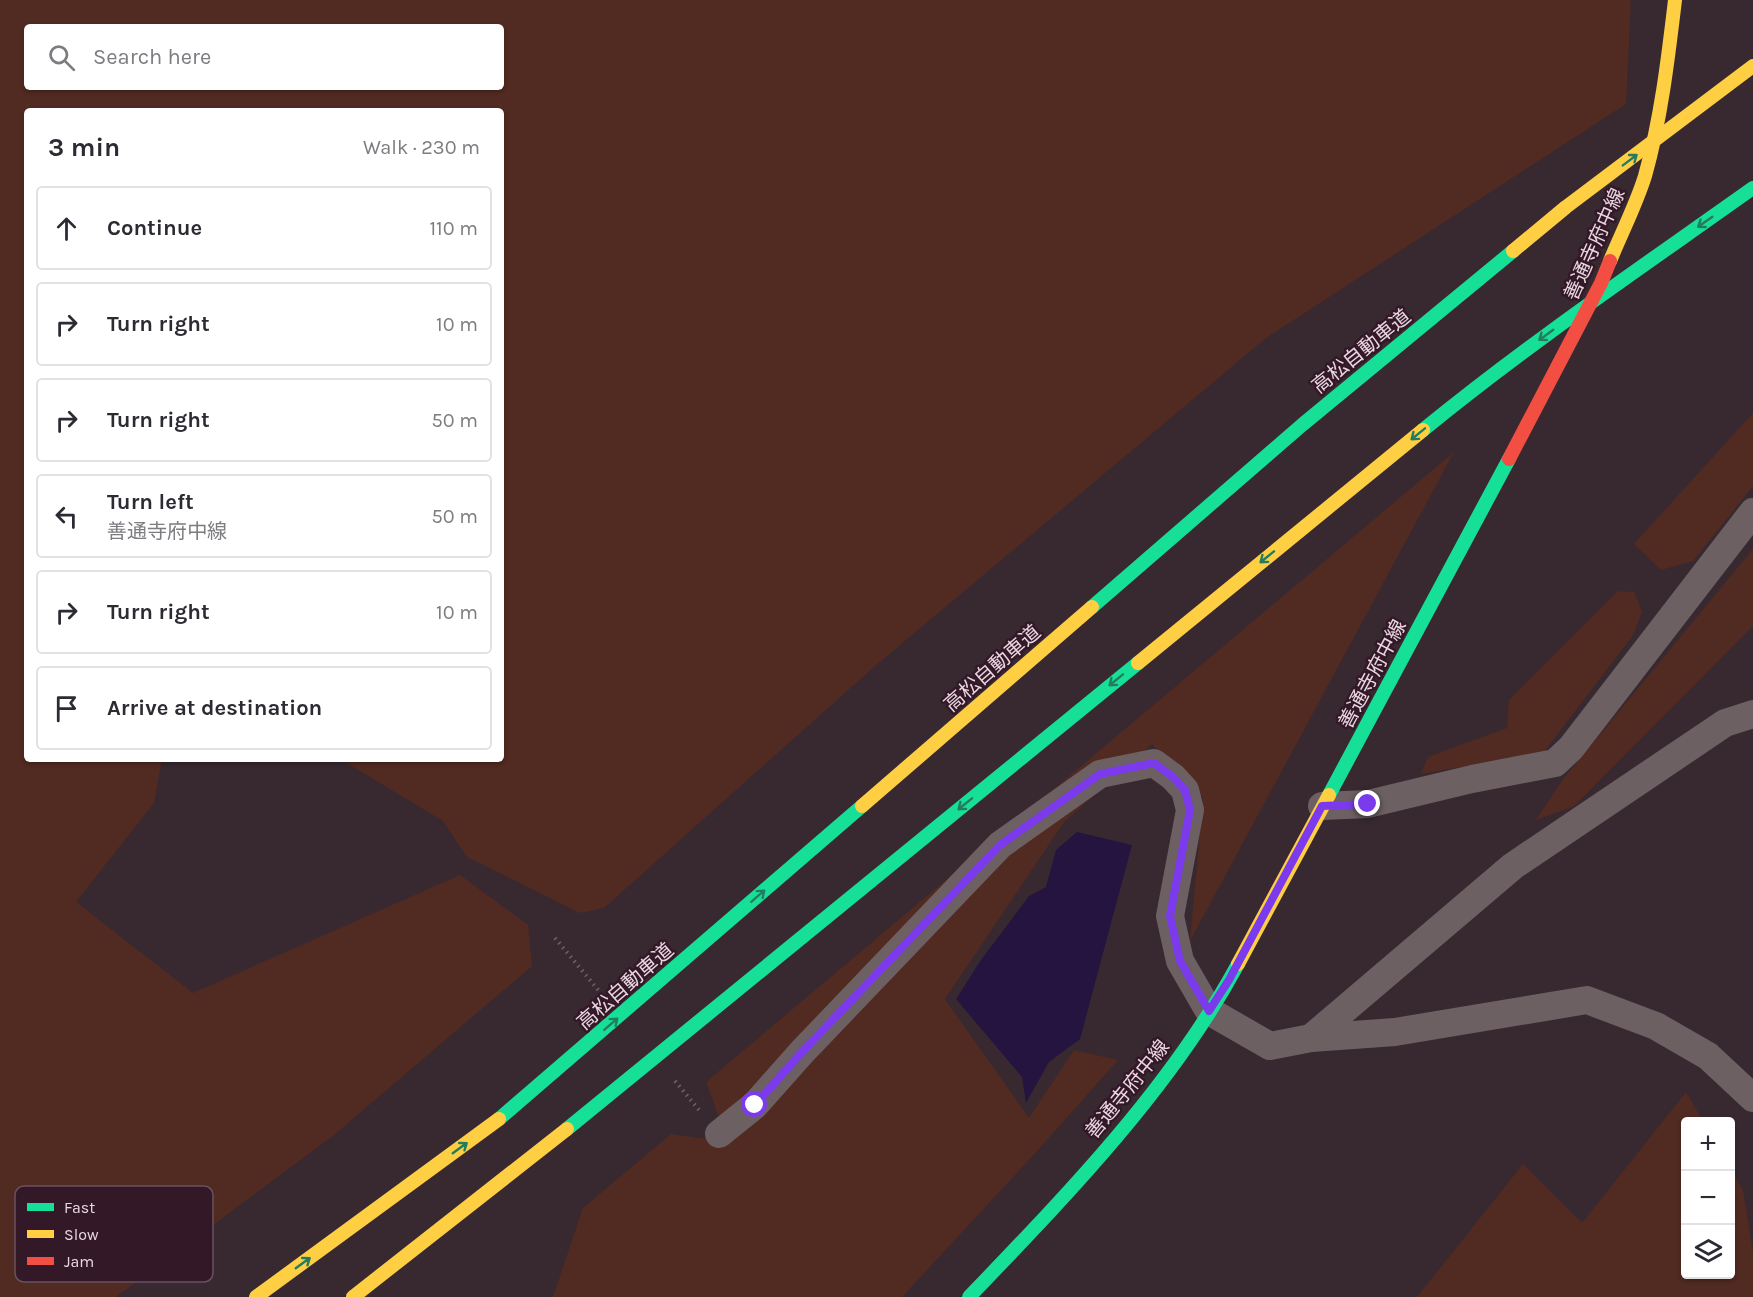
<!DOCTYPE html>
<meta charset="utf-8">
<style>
:root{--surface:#fff;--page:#f2f2f3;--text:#2b2b33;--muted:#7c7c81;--line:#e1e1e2}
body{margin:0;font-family:Karla,"Noto Sans JP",sans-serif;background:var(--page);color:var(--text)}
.controls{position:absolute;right:18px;bottom:18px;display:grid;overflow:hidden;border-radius:6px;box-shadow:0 2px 4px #0004}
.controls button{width:54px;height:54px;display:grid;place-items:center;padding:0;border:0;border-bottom:2px solid var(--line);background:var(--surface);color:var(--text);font:30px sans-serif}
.stop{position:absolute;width:18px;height:18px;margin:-14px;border:4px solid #7c3aed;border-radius:50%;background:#fff}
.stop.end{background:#7c3aed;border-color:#fff;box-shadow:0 2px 6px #0008}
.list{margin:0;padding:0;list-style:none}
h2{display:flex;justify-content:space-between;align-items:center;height:78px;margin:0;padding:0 24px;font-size:26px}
h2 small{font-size:20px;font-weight:400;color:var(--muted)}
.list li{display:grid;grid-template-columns:39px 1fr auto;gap:18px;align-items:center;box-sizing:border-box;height:84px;margin:0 12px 12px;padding:0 12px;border:2px solid var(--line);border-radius:6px}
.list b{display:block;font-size:22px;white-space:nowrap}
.list p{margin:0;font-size:20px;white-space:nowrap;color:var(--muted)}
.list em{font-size:20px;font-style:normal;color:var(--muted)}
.icon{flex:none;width:33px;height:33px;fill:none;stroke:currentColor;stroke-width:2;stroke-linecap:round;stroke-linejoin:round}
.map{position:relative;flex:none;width:1753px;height:1297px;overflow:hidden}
.search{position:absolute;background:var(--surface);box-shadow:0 2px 4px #0004;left:24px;top:24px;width:480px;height:66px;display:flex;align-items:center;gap:15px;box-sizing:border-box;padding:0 21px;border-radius:6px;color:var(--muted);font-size:22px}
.panel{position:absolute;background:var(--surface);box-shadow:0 2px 4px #0004;left:24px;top:108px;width:480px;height:654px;border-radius:6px}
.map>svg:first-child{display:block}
</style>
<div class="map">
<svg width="1753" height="1297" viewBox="0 0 1753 1297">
<rect width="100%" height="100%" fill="#382931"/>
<g fill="#512a21" fill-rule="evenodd">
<path d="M0,0H1631L1626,104L1266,338L875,666L604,908L580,913L467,857L443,821L340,759H501V111H27V759H162L154,803L76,902L193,993L460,875L528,925L532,966L334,1135L116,1297H0ZM27,27H501V87H27Z"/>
<polygon points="1753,413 1753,486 1693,561 1661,570 1634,544"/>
<polygon points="1454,452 1190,941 1203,798 1152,744 1064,822 945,999 1029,1118 1074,1050 1118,1060 1039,1149 902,1297 553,1297 583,1208 671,1134 728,1142 706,1082"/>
<polygon points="1753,549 1753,626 1574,806 1536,820 1564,778"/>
<polygon points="1618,591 1634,592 1642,612 1633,635 1544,752 1421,774 1428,757 1507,728 1509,700"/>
<polygon points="1686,1092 1703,1121 1686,1122 1686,1274 1730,1274 1731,1169 1743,1190 1753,1253 1753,1297 1417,1297 1523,1164 1582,1223"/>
</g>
<polygon fill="#24143f" points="1077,832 1132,845 1080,1039 1049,1062 1026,1103 1022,1077 956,999 981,960 1029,896 1046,887 1056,850"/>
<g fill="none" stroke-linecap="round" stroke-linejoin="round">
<g stroke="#6d6266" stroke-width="4" stroke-dasharray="1.5 4.5" stroke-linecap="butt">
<polyline points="555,938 599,991"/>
<polyline points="675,1081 699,1110"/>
</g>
<g stroke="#6c6063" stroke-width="28">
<polyline points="1322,806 1368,804 1472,779 1555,763 1571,748 1753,512"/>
<polyline points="1311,1038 1513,866 1725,723 1753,714"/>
<polyline points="719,1134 755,1105 802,1052 1000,845 1100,774 1154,763 1173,777 1185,790 1190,810 1170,916 1180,961 1209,1011 1270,1046 1311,1038 1395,1032 1587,1000 1656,1026 1708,1056 1753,1098"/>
</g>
<g stroke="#16e098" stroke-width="14">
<path d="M1423,430C1528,344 1642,267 1753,188"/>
<polyline points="1092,607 1302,425 1513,251"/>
<polyline points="1329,795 1509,459"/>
<polyline points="499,1119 862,806"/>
<polyline points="567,1129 1138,663"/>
<path d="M969,1297C1066,1196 1171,1088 1238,964"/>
</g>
<g stroke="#ffcf43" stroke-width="14">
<polyline points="1513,251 1566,207 1753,66"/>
<path d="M1610,261C1621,234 1636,205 1645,176C1661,119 1668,59 1675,0"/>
<polyline points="1138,663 1423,430"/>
<polyline points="862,806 1092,607"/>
<polyline points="1238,964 1329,795"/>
<polyline points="256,1297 499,1119"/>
<polyline points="353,1297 567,1129"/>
</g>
<polyline stroke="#f24e42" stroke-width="14" points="1509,459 1601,283 1610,261"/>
</g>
<defs><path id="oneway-shaft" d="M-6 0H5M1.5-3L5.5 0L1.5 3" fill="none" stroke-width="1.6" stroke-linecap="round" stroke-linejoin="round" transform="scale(1.5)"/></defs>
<g stroke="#247c60">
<use href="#oneway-shaft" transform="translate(1630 160) rotate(-37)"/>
<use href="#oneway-shaft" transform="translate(1705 222) rotate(145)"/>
<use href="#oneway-shaft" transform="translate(1546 335) rotate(144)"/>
<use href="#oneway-shaft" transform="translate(1418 434) rotate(141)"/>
<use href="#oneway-shaft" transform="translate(1267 557) rotate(141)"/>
<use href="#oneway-shaft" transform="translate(1116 680) rotate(141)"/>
<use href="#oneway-shaft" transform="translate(965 804) rotate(141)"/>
<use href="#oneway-shaft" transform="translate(758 896) rotate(-41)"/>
<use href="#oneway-shaft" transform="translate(611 1024) rotate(-41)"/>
<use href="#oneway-shaft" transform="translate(460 1148) rotate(-36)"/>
<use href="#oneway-shaft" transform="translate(303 1263) rotate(-36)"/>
</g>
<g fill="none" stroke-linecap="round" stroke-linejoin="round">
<polyline stroke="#7c3aed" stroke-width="8" points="755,1105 802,1052 1000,845 1100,774 1154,763 1173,777 1185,790 1190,810 1170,916 1180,961 1209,1011 1229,980 1322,806 1368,804"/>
</g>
<g text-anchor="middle" stroke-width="5" stroke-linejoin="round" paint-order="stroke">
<g font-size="20" fill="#ead7e0" stroke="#331928">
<text transform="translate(1594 244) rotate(-66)" y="7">善通寺府中線</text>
<text transform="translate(1361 351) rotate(-39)" y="7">高松自動車道</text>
<text transform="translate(992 668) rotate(-41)" y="7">高松自動車道</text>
<text transform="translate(1372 674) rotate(-62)" y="7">善通寺府中線</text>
<text transform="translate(625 986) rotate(-41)" y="7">高松自動車道</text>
<text transform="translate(1127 1089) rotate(-51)" y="7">善通寺府中線</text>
</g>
</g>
<rect x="15" y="1186" width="198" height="96" rx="9" fill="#331928" stroke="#6a525f" stroke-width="1.5"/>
<rect x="27" y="1203" width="27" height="8" fill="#16e098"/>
<rect x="27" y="1230" width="27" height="8" fill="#ffcf43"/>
<rect x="27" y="1257" width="27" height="8" fill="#f24e42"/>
<g font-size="16" fill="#ead7e0">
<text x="64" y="1213">Fast</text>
<text x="64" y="1240">Slow</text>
<text x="64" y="1267">Jam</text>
</g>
</svg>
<div class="controls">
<button>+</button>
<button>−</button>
<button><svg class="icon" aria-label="layers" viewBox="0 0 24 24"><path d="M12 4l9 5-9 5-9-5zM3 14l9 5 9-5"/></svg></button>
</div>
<div class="stop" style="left:755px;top:1105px"></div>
<div class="stop end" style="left:1368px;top:804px"></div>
<div class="search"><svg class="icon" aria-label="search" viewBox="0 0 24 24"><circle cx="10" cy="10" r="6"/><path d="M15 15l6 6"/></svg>Search here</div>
<section class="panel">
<h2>3 min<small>Walk · 230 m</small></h2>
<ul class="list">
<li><svg class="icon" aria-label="ahead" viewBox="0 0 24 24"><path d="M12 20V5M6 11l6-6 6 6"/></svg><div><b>Continue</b></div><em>110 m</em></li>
<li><svg class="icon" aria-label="right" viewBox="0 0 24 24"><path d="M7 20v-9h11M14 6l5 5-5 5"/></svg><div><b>Turn right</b></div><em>10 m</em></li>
<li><svg class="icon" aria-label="right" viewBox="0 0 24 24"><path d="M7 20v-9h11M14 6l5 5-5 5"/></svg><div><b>Turn right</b></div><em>50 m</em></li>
<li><svg class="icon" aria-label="left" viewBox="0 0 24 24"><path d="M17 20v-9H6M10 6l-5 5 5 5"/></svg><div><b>Turn left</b><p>善通寺府中線</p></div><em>50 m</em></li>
<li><svg class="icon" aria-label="right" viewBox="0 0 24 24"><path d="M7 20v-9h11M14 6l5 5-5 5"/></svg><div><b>Turn right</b></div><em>10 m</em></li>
<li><svg class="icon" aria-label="arrive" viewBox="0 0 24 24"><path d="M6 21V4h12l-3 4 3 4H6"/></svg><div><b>Arrive at destination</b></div></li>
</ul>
</section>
</div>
